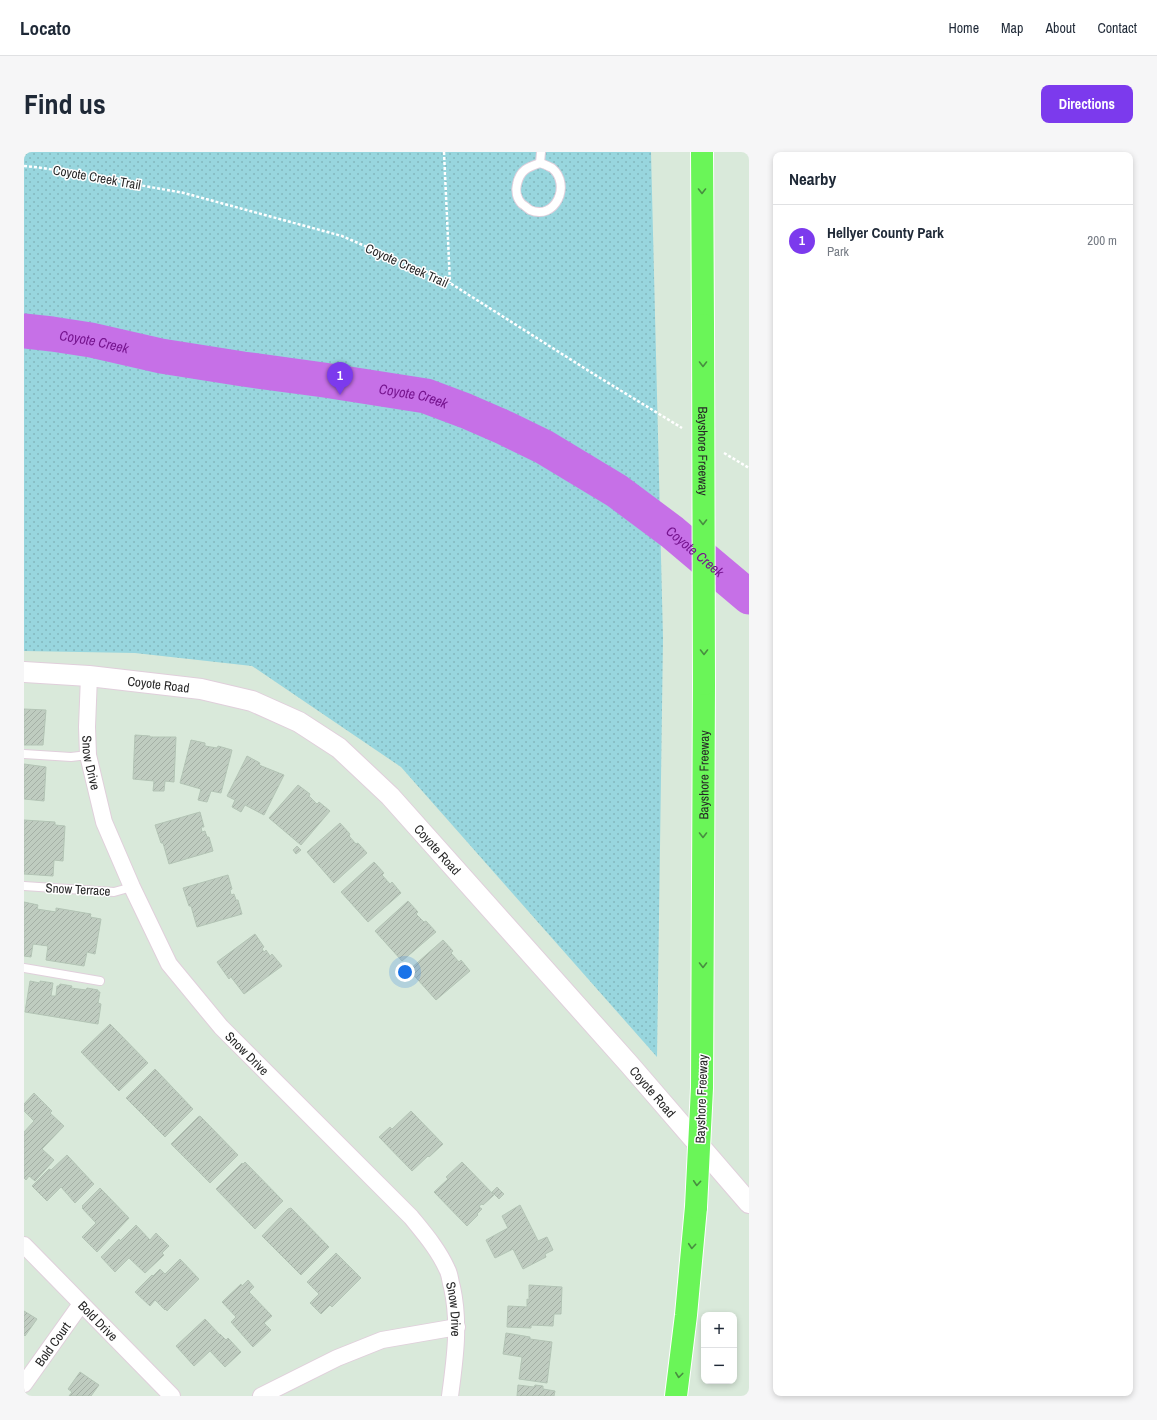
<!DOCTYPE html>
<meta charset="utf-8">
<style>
:root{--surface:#fff;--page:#f6f6f7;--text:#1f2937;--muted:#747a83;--line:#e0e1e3;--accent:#7c3aed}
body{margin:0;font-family:"Archivo Narrow",sans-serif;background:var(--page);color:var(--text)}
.controls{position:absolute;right:12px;bottom:12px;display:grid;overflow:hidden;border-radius:8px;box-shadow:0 2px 6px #0003}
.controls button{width:36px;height:36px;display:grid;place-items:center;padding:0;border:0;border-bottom:1px solid var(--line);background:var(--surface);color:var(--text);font:20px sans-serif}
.you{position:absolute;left:381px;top:820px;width:14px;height:14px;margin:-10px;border:3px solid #fff;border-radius:50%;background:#1a73e8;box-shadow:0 0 0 6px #1a73e833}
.badge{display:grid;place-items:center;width:26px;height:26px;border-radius:50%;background:var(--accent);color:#fff;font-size:13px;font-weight:700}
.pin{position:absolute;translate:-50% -33px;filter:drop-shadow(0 1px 2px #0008)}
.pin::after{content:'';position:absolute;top:21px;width:14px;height:12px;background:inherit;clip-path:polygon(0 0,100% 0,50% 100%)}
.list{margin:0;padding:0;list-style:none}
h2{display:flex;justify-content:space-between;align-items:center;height:52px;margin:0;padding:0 16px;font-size:17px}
h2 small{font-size:13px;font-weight:400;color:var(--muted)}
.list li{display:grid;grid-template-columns:26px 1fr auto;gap:12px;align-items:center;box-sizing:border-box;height:72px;padding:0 16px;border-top:1px solid var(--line)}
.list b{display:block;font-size:15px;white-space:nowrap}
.list p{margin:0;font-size:13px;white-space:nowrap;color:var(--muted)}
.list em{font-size:13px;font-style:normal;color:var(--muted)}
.map{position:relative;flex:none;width:725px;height:1244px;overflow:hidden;border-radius:8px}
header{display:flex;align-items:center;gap:24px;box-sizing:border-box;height:56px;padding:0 20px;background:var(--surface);border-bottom:1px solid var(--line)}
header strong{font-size:19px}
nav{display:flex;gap:22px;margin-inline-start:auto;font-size:14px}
.intro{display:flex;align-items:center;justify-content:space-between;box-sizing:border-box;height:96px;padding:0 24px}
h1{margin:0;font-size:28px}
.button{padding:10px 18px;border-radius:8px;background:var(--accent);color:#fff;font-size:14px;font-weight:700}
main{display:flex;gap:24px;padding:0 24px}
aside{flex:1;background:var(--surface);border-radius:8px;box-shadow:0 2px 6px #0003}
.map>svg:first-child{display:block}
</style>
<header>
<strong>Locato</strong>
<nav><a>Home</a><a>Map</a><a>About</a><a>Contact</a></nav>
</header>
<div class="intro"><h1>Find us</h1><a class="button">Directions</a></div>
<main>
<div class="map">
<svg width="725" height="1244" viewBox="0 0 725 1244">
<defs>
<pattern id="park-dots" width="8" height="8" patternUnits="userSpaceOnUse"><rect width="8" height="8" fill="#98d6de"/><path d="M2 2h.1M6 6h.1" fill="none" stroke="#83b8be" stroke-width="1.8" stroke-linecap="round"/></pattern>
<pattern id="building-hatch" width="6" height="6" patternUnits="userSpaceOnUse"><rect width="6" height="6" fill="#bfccc0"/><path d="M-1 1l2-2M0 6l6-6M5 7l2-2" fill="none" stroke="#a4afa5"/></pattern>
</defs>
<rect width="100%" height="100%" fill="#d9e9da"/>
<polygon fill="url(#park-dots)" points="0,0 627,0 639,486 633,905 377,615 228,514 111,501 0,499"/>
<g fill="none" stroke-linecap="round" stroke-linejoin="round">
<path stroke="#c670e7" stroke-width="35" id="s1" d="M0,179L28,182L67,188L137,204L219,217L300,228L402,244L442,259L481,276L520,295L593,339L648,380L725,445"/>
</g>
<g fill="url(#building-hatch)" stroke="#b3c4b5">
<polygon points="0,557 22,558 19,593 0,593"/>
<polygon points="111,583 126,584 126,585 152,585 150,630 141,629 140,639 129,639 130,629 109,627"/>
<polygon points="167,588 181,591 181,594 193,596 194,594 208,598 197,641 187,639 183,650 174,648 177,637 156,631"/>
<polygon points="223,604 236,611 235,613 260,623 240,663 221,653 217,660 208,655 211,648 203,644"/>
<polygon points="0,612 22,615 20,649 0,647"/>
<polygon points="274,633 286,642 285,644 293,652 295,650 306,659 277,693 245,666"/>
<polygon points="176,660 180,675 177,675 178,680 181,679 183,685 185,685 189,699 145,712 139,691 137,691 131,673"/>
<polygon points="0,668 31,670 31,673 41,674 39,709 30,708 29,724 0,722"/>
<polygon points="316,671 326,682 325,684 332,692 334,691 343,701 310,731 283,700"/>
<polygon points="273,694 277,698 272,702 269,698"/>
<polygon points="350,710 360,721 358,723 366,732 368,730 377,741 344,770 317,740"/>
<polygon points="204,723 208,737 206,738 207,743 210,742 212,748 214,748 218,762 173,775 167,754 165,754 159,736"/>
<polygon points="384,749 394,760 392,762 400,770 402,769 412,780 378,809 351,779"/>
<polygon points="0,750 14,753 13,757 32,760 32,756 67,762 66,765 77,767 71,802 63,800 60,814 22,808 24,794 9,792 7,805 0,804"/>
<polygon points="231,782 240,795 238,797 240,800 242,798 246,804 248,802 258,814 220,842 207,825 205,827 193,810"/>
<polygon points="419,788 429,799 427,801 435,810 437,808 446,819 412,848 385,818"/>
<polygon points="6,829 16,831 16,829 29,831 27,844 32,844 33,834 35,834 36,832 48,834 47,836 62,838 63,836 74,838 74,840 76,840 74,851 77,852 74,872 1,860"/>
<polygon points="86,872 124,911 95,939 57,900"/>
<polygon points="131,917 169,957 141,985 102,946"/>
<polygon points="10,941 28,959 26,961 40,974 18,997 30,1008 11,1029 5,1024 2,1028 0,1026 0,980 10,969 0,959 0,952"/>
<polygon points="387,959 419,992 405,1005 404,1004 388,1019 355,985 366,975 368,977"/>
<polygon points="176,964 214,1003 186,1031 147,992 174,965"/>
<polygon points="43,1003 70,1032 51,1051 37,1035 23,1049 8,1034 25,1017 27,1018"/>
<polygon points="221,1010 259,1049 231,1077 192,1037 218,1011 219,1012"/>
<polygon points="438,1010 470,1043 459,1053 458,1052 456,1053 455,1055 458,1057 453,1062 454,1063 443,1074 410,1040 424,1027 422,1025"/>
<polygon points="473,1035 480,1042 475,1047 468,1040"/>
<polygon points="76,1036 105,1066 73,1100 58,1085 72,1071 58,1056 59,1055 58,1054"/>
<polygon points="496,1053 514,1089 523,1085 529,1098 521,1102 522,1105 499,1117 489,1097 471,1106 462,1088 484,1076 478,1064"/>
<polygon points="267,1056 305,1095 277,1123 238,1084 264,1057"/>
<polygon points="112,1073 126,1088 132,1081 145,1094 138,1101 140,1103 121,1121 105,1106 91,1120 77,1105 95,1087 96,1089"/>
<polygon points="312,1101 337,1126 308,1155 306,1153 297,1162 286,1151 295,1142 283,1130"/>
<polygon points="156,1107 175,1127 143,1159 142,1157 141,1158 131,1148 126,1154 111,1140 128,1123 129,1124 136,1117 141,1122"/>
<polygon points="224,1128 230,1135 225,1140 248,1164 240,1171 247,1178 229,1195 207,1170 212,1165 198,1150 217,1132 218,1134"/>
<polygon points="505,1133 538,1135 537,1162 530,1162 529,1174 507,1173 507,1176 483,1175 484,1154 503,1155 503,1147 505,1148"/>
<polygon points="0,1159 13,1167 1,1184 0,1183"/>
<polygon points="181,1167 196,1183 196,1182 202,1188 204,1186 217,1200 201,1215 186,1199 170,1214 152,1194"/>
<polygon points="482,1181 506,1185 506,1187 528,1190 523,1231 495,1227 498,1205 479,1202"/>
<polygon points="56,1220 75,1233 67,1244 45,1244 48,1240 44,1237"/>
<polygon points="494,1233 510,1235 511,1233 519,1234 519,1237 531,1239 530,1244 493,1244"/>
</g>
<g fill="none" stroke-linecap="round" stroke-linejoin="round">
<defs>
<g id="service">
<path d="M516,11C520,12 524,14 528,16C548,33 531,69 506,58C503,56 500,53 498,52C493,47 491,39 493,32C496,18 504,15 516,11Z"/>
<polyline points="516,11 517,0"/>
<polyline points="0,602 47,605 64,603"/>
<polyline points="0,734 90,740 108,735"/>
<polyline points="0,816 76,829"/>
</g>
<g id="minor">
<path id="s2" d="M65,524L63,575L64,603L80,670L108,735L145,812L197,875L387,1065C400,1081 414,1097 423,1117C426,1122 426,1129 428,1135C436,1171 431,1207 426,1244"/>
<path id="s3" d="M0,1093L148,1244"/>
<path id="s4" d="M0,1232L57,1152"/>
<polyline points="237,1244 313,1206 358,1188 433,1175"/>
</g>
<g id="tertiary">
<path id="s5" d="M0,520L65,524L177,537L228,549L275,570L315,596L366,644L605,912L725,1051"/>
</g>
<g id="motorway">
<polyline points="678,0 679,173"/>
<path id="s6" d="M678,936L680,532"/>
<polyline points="652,1244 662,1163 672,1055"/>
</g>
</defs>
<use href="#service" stroke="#e0cfdb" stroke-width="10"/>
<use href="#minor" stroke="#e0cfdb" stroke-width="18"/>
<use href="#tertiary" stroke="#e0cfdb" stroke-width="22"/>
<use href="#motorway" stroke="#fff" stroke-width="24"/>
<g stroke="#fff" stroke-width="2.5" stroke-dasharray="3 2" stroke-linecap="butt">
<polyline points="420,0 426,131"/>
<polyline points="0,14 19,16 160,41 318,84 426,131 568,221 658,276"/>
<polyline points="700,301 725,316"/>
</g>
<use href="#service" stroke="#fff" stroke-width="8"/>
<use href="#minor" stroke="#fff" stroke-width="16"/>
<use href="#tertiary" stroke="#fff" stroke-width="20"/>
<use href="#motorway" stroke="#6af558" stroke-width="22"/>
<defs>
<g id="motorway-bridge">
<path id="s7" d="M679,173L680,532"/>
<polyline points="672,1055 678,936"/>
</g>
</defs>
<use href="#motorway-bridge" stroke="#fff" stroke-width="24" stroke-linecap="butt"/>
<use href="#motorway-bridge" stroke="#6af558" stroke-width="22"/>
</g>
<defs><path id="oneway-chevron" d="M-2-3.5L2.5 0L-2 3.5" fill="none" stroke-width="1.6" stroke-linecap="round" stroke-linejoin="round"/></defs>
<g stroke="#488e40">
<use href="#oneway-chevron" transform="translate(678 39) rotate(90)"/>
<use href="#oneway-chevron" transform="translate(679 212) rotate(90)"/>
<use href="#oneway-chevron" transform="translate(679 370) rotate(90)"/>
<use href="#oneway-chevron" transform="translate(680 500) rotate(90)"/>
<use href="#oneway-chevron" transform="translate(679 683) rotate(90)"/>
<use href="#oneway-chevron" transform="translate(679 813) rotate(90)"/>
<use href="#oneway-chevron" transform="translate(673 1031) rotate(94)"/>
<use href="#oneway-chevron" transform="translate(668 1094) rotate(95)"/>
<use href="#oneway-chevron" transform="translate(655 1223) rotate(97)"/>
</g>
<g text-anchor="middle" stroke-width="3" stroke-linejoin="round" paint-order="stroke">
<g font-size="13" fill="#272727" stroke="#fff">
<text transform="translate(73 25) rotate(10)" y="5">Coyote Creek Trail</text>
<text transform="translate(383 113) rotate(24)" y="5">Coyote Creek Trail</text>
<text dy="5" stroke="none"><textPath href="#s7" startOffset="126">Bayshore Freeway</textPath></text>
<text dy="5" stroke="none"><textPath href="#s5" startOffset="135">Coyote Road</textPath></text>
<text dy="5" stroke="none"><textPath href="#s2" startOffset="87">Snow Drive</textPath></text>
<text dy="5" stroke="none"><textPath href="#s6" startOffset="313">Bayshore Freeway</textPath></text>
<text dy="5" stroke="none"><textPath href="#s5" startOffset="471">Coyote Road</textPath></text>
<text transform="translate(54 737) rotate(3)" y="5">Snow Terrace</text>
<text dy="5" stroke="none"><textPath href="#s2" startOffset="423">Snow Drive</textPath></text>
<text dy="5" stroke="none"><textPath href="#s5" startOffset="795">Coyote Road</textPath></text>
<text transform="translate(677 947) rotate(-88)" y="5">Bayshore Freeway</text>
<text dy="5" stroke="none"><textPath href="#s2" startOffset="759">Snow Drive</textPath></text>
<text dy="5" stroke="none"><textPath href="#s3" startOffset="106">Bold Drive</textPath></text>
<text dy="5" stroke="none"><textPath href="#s4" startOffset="49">Bold Court</textPath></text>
</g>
<g font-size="14" font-style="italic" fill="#76148f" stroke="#fff">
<text dy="5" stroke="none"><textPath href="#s1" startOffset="71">Coyote Creek</textPath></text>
<text dy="5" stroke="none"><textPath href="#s1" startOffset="395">Coyote Creek</textPath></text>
<text dy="5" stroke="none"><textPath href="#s1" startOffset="720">Coyote Creek</textPath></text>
</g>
</g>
</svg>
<div class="controls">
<button>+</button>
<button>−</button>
</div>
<div class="you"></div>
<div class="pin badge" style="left:316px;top:243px">1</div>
</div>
<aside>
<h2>Nearby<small></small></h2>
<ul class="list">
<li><span class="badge">1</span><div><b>Hellyer County Park</b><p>Park</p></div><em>200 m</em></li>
</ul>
</aside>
</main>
